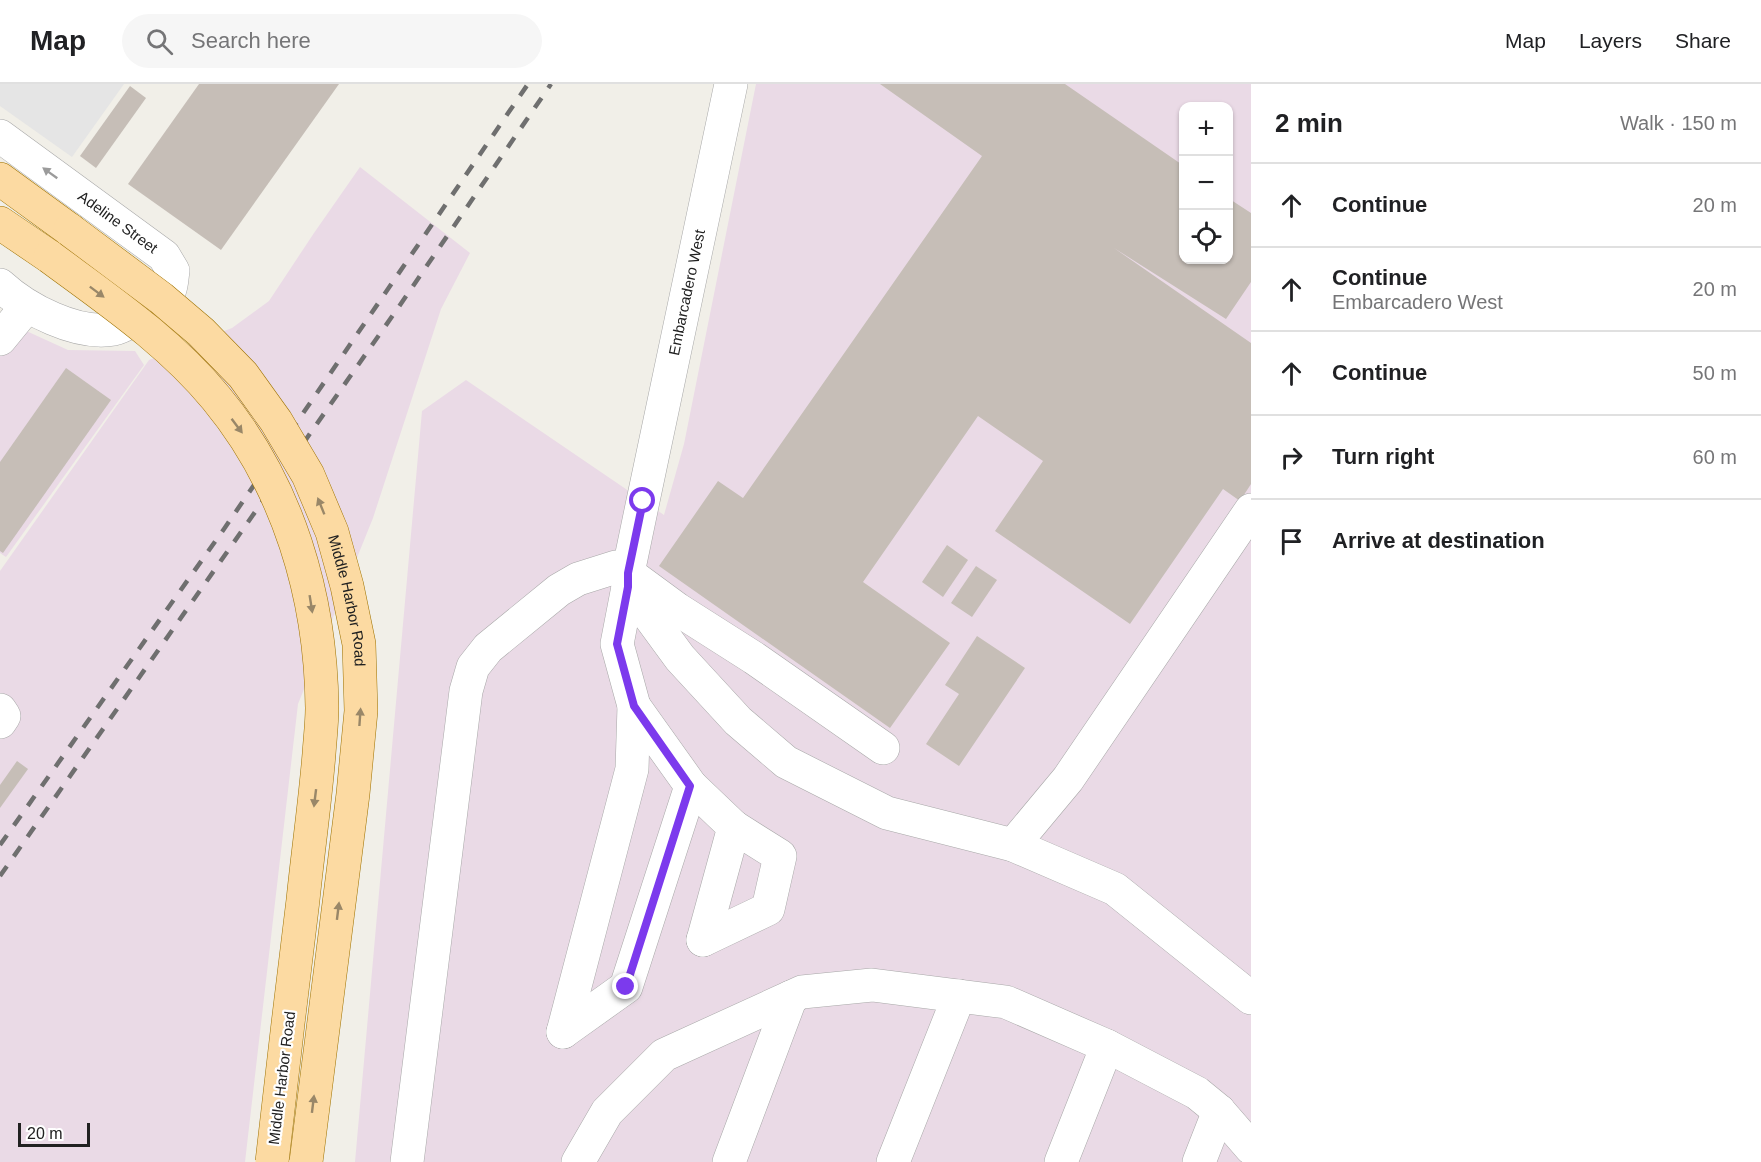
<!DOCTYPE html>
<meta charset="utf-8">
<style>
:root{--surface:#fff;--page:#f6f6f6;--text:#202124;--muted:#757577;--line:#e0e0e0}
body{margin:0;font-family:Arial,sans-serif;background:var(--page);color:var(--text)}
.controls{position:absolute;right:18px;top:18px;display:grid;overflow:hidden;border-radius:12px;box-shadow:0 2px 4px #0004}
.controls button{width:54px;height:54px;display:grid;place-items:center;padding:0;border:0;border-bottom:2px solid var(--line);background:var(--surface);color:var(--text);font:30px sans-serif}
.scale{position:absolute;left:18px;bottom:15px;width:72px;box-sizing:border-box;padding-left:6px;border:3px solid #212121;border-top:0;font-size:16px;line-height:21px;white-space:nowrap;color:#212121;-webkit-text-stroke:4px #fff;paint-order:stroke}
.stop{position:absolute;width:18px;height:18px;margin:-14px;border:4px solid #7c3aed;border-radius:50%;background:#fff}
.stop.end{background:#7c3aed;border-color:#fff;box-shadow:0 2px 6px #0008}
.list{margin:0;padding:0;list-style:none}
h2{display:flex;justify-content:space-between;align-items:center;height:78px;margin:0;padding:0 24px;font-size:26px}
h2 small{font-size:20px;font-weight:400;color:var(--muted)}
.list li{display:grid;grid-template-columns:39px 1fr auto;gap:18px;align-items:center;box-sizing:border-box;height:84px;padding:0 24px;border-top:2px solid var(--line)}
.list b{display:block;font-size:22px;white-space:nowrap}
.list p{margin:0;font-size:20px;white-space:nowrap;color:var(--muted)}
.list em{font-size:20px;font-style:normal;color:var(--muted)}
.icon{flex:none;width:33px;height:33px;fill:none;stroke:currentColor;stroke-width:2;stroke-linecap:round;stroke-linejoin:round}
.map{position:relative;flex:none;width:1251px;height:1078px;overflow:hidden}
header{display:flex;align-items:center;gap:36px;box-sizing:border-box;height:84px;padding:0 30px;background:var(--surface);border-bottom:2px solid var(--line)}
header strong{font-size:28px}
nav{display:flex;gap:33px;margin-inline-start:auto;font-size:21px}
.search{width:420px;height:54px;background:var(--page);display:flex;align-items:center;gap:15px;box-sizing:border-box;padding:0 21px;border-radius:33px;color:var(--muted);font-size:22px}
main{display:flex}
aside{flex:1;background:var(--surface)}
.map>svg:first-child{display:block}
</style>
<header>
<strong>Map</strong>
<div class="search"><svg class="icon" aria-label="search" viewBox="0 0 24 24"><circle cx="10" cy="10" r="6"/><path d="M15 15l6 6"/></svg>Search here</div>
<nav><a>Map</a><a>Layers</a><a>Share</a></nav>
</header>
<main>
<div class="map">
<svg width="1251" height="1078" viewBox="0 0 1251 1078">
<rect width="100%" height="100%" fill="#f1efe8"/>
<g fill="#eadae6" fill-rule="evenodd">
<path d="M756,0H1251V1078H355L422,327L466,296L664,431L684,360ZM1184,22H1228V176H1184Z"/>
<polygon points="360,83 470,169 441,225 373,434 298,620 245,1078 0,1078 0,487 149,276 232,244 269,217 314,149"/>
<polygon points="0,235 68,266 135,267 144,281 6,473 0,469"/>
</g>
<polygon fill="#e5e5e5" points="0,0 124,0 72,73 0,22"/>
<g fill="#c6beb7">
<polygon points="199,0 339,0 221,166 128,100"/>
<polygon points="880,0 1065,0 1184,82 1184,176 1228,176 1228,114 1251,129 1251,198 1226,235 1114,164 1251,259 1251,400 1240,417 1223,405 1130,540 995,447 1043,377 978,332 863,498 950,559 890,644 659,482 718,397 743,414 982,72"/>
<polygon points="130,2 146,14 96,84 80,72"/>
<polygon points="66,284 111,316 3,469 0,467 0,378"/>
<polygon points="947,461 968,476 943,513 922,498"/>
<polygon points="976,482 997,496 972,533 951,519"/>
<polygon points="977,552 1025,584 959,682 926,660 959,610 945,601"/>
<polygon points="17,677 28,685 0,724 0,701"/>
</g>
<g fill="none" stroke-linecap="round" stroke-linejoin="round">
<defs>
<g id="minor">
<path id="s1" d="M0,52L164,172L173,187C172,192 172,200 170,205C165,215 149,228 139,233C131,237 123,243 114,245C77,252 26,225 0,201"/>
<polyline points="0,255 27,222"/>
<polyline points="628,503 680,574 738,637 786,678 887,729 1013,761 1115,805 1251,914"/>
<polyline points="0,626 4,632 0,638"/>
<polyline points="691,702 734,743 703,856"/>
<polyline points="1013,761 1068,695 1251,426"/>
<polyline points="703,856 768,825 780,772 734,743"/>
<path id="s2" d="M563,948L632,685L634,622L617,560L628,503V489L643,417L731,0"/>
<polyline points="563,948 626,903 691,702 634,622"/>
<polyline points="407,1078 466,607 473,583 488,564 559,506 578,495 616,483 628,489 677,525 754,574 883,664"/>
<polyline points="578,1078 607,1028 664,971 802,908 872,901 1006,918 1107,962 1197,1009 1219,1027 1251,1064"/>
<polyline points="729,1078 791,913"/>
<polyline points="893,1078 959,912"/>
<polyline points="1061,1078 1107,962"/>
<polyline points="1199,1078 1219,1027"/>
</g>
<g id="major">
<polyline points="0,95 70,146"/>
<polyline points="0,139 50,173"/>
</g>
</defs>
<use href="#minor" stroke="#a8a8a8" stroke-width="34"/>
<use href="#major" stroke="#9e7200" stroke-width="34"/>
<use href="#minor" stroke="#fff" stroke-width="33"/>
<use href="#major" stroke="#fcdaa2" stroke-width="33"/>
<g stroke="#6f6f6f" stroke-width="4.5" stroke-dasharray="12 12" stroke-linecap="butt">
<polyline points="0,761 224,445 528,0"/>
<polyline points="0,792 398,224 551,0"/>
</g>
<defs>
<g id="major-bridge">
<path id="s3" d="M70,146L161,214L201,248L243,291L276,337L308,391L332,448L347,502L359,560L361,627L353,710L306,1078"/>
<path d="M50,173C108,216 169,257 216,314C288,401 321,512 322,624C322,639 320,655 319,670C315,719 308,767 303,816C292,903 282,991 272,1078"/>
</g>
</defs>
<use href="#major-bridge" stroke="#9e7200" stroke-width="34" stroke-linecap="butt"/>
<use href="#major-bridge" stroke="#fcdaa2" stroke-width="33"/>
</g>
<defs><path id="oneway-solid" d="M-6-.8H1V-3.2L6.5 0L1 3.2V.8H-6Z" transform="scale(1.5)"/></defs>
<use fill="#9b9b9b" href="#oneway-solid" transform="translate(50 89) rotate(-144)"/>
<g fill="#998768">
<use href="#oneway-solid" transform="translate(97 208) rotate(37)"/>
<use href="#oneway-solid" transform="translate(237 342) rotate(53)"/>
<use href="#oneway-solid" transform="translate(321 422) rotate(-112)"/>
<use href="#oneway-solid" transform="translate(311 520) rotate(81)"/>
<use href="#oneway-solid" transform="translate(360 633) rotate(-86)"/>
<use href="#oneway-solid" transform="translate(315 714) rotate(97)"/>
<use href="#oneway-solid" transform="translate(338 827) rotate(-83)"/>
<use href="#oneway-solid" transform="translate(313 1020) rotate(-83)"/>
</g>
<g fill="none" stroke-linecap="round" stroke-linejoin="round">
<polyline stroke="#7c3aed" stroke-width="8" points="626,903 690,702 634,622 617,560 628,503 628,489 643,417"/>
</g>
<g text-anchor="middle" stroke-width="4.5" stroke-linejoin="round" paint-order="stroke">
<g font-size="15" fill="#212121" stroke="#fff">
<text dy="5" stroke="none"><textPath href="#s1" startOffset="146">Adeline Street</textPath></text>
<text dy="5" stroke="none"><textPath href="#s2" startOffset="758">Embarcadero West</textPath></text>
<text dy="5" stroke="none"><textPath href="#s3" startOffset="478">Middle Harbor Road</textPath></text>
<text transform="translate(282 994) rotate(-83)" y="5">Middle Harbor Road</text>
</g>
</g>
</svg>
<div class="controls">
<button>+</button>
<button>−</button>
<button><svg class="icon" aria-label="locate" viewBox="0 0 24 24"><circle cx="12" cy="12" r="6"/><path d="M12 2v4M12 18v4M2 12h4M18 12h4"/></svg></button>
</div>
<div class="scale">20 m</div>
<div class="stop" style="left:643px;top:417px"></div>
<div class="stop end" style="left:626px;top:903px"></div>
</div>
<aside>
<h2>2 min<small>Walk · 150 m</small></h2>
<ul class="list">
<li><svg class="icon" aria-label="ahead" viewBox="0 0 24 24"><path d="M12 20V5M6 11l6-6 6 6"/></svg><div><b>Continue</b></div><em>20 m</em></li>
<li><svg class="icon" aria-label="ahead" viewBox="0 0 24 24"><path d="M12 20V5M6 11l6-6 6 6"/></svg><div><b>Continue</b><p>Embarcadero West</p></div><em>20 m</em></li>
<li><svg class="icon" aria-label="ahead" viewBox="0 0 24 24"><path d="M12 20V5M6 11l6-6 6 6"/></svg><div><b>Continue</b></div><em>50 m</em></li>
<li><svg class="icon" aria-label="right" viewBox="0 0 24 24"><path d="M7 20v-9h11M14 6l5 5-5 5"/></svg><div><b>Turn right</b></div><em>60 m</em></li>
<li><svg class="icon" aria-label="arrive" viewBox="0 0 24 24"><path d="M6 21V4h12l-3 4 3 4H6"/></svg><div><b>Arrive at destination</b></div></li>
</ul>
</aside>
</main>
